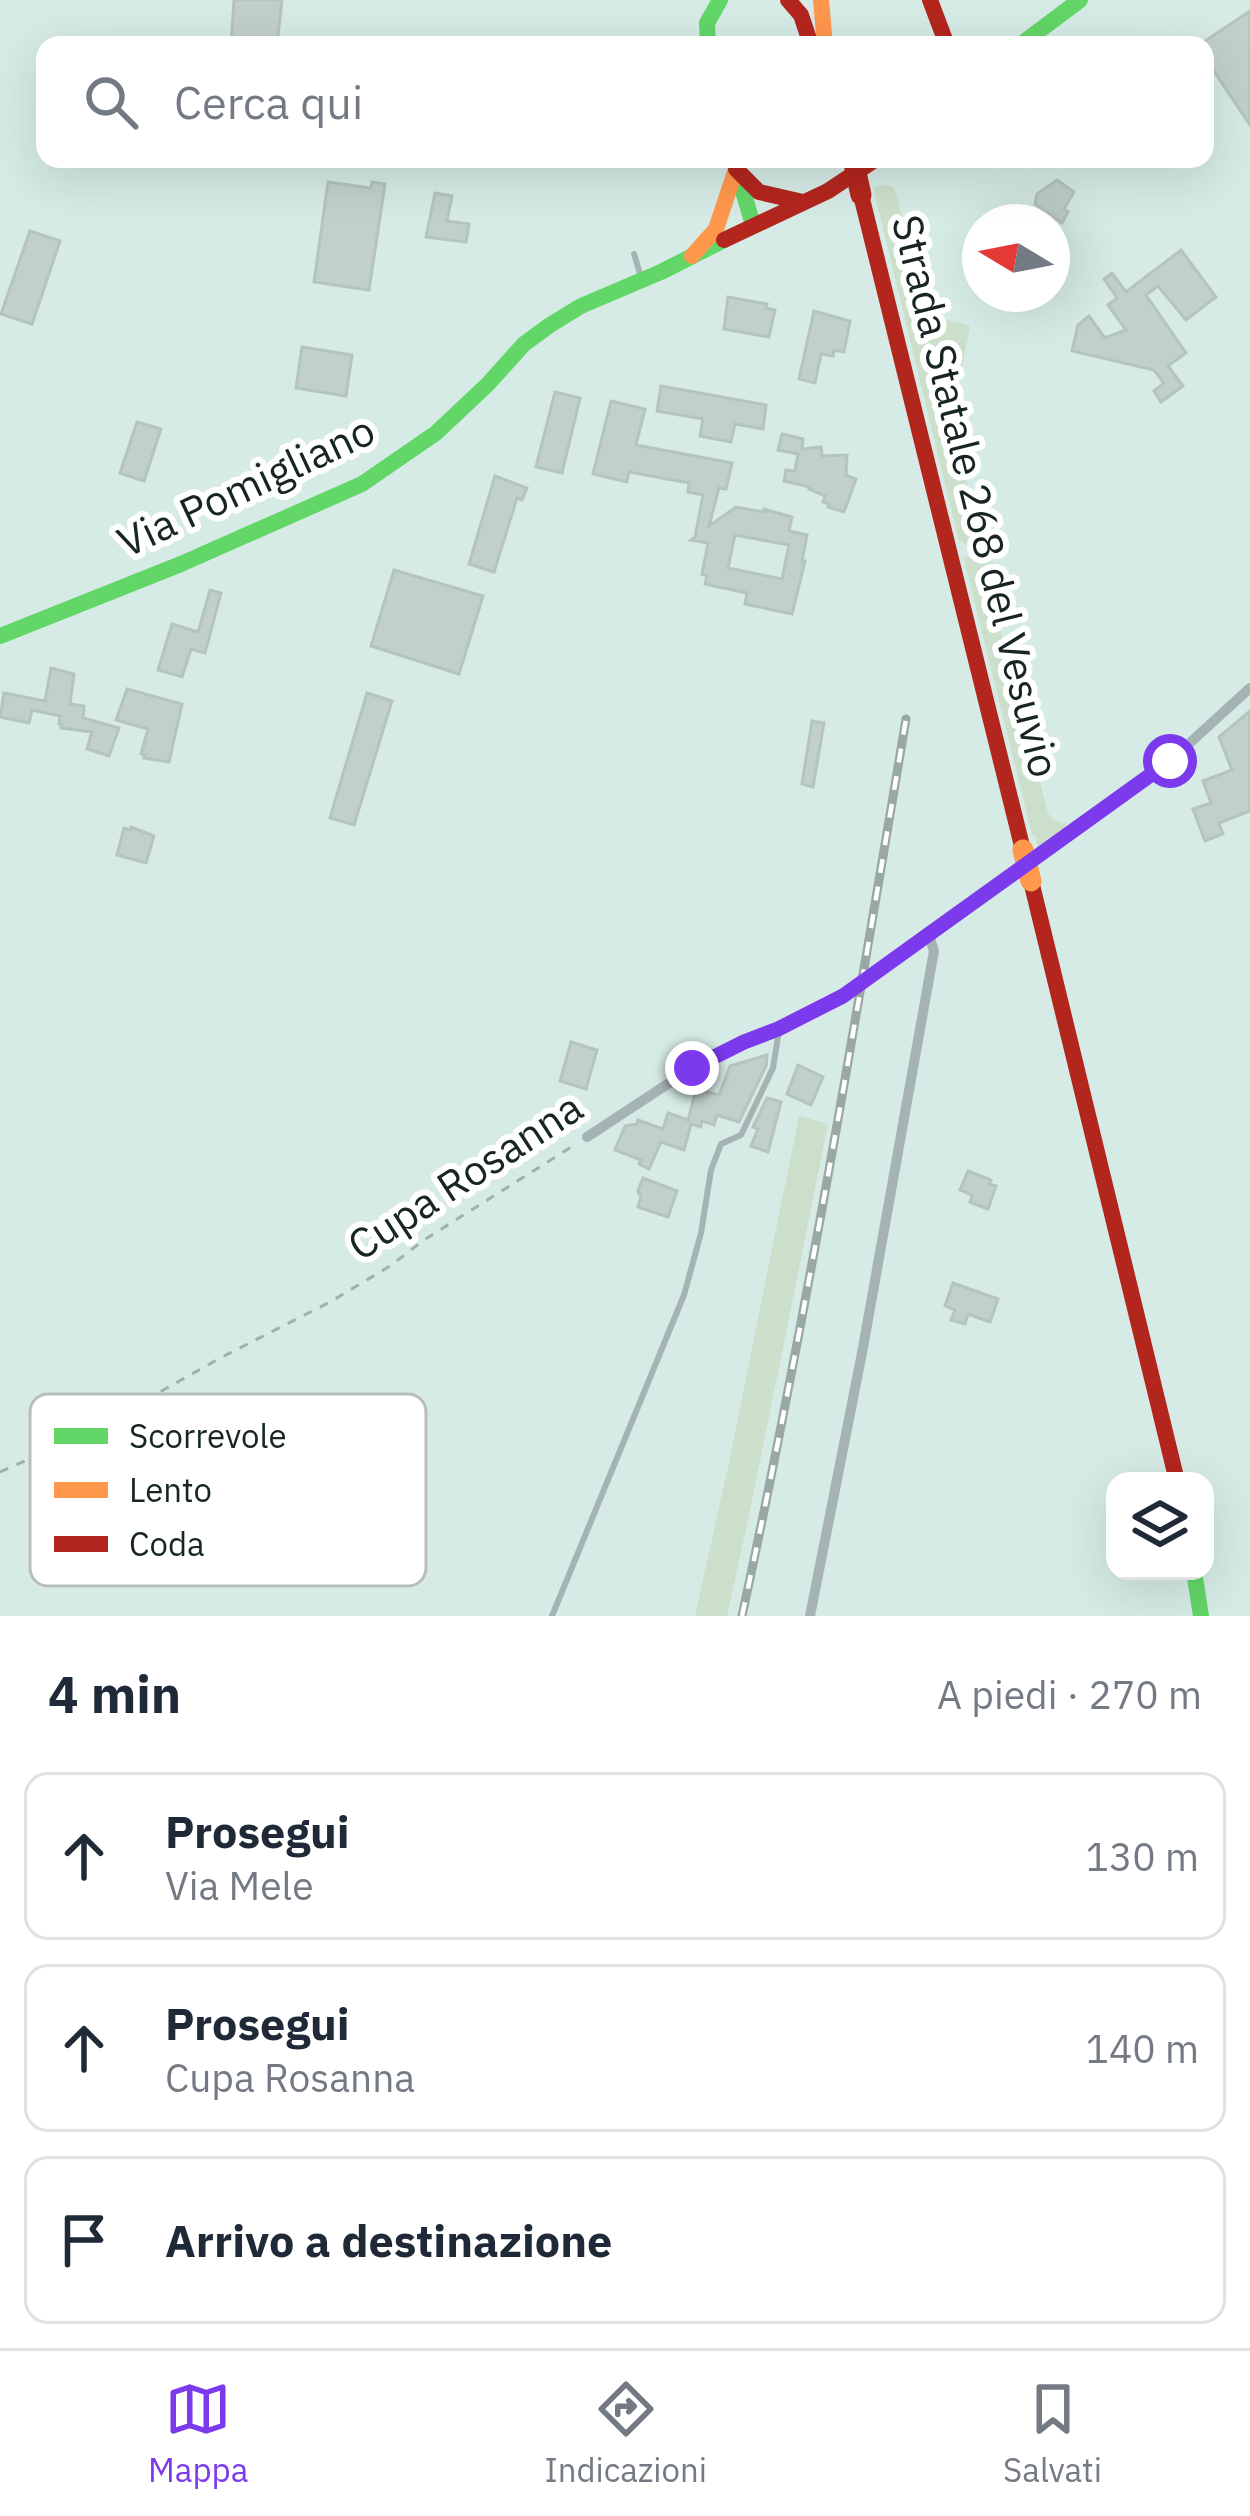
<!DOCTYPE html>
<html lang="it">
<meta charset="utf-8">
<style>
:root{--surface:#fff;--page:#f2f2f3;--text:#1f2937;--muted:#747a83;--line:#e0e1e3;--accent:#7c3aed}
body{margin:0;font-family:"IBM Plex Sans",sans-serif;background:var(--page);color:var(--text)}
.controls{position:absolute;right:36px;bottom:36px;display:grid;overflow:hidden;border-radius:24px;box-shadow:0 12px 48px #0002}
.controls button{width:108px;height:108px;display:grid;place-items:center;padding:0;border:0;border-bottom:3px solid var(--line);background:var(--surface);color:var(--text);font:60px sans-serif}
.compass{position:absolute;left:962px;top:204px;width:108px;height:108px;border-radius:50%;background:var(--surface);box-shadow:0 12px 48px #0002;rotate:280deg}
.stop{position:absolute;width:36px;height:36px;margin:-27px;border:9px solid #7c3aed;border-radius:50%;background:#fff}
.stop.end{background:#7c3aed;border-color:#fff;box-shadow:0 3px 12px #0008}
.list{margin:0;padding:0;list-style:none}
h2{display:flex;justify-content:space-between;align-items:center;height:156px;margin:0;padding:0 48px;font-size:51px}
h2 small{font-size:39px;font-weight:400;color:var(--muted)}
.list li{display:grid;grid-template-columns:78px 1fr auto;gap:36px;align-items:center;box-sizing:border-box;height:168px;margin:0 24px 24px;padding:0 24px;border:3px solid var(--line);border-radius:24px}
.list b{display:block;font-size:45px;white-space:nowrap}
.list p{margin:0;font-size:39px;white-space:nowrap;color:var(--muted)}
.list em{font-size:39px;font-style:normal;color:var(--muted)}
.icon{flex:none;width:66px;height:66px;fill:none;stroke:currentColor;stroke-width:2;stroke-linecap:round;stroke-linejoin:round}
.map{position:relative;flex:none;width:1250px;height:1616px;overflow:hidden}
.search{position:absolute;background:var(--surface);box-shadow:0 12px 48px #0002;left:36px;right:36px;top:36px;height:132px;display:flex;align-items:center;gap:30px;box-sizing:border-box;padding:0 42px;border-radius:24px;color:var(--muted);font-size:45px}
.sheet{height:732px;background:var(--surface)}
nav{display:flex;justify-content:space-around;align-items:center;box-sizing:border-box;height:168px;border-top:3px solid var(--line);background:var(--surface);font-size:33px;color:var(--muted)}
nav a{display:grid;justify-items:center;gap:6px}
nav .on{color:var(--accent)}
.map>svg:first-child{display:block}
</style>
<div class="map">
<svg width="1250" height="1616" viewBox="0 0 1250 1616">
<rect width="100%" height="100%" fill="#d6ebe6"/>
<g fill="#cbdfca">
<path d="M888,185L894,188L912,251L923,314L970,326C965,351 961,376 956,402C955,410 951,421 951,430C952,467 992,516 977,550L959,541L873,187Z"/>
<polygon points="963,556 1001,564 1004,570 1003,593 993,602 1048,813 1053,820 1066,824 1064,831 1038,851 1036,836 1032,834"/>
<polygon points="799,1116 828,1124 749,1516 727,1616 695,1616 728,1467"/>
</g>
<g fill="#c1d0ca" stroke="#b5c4be" stroke-width="3" fill-rule="evenodd">
<polygon points="234,0 282,0 277,45 231,45"/>
<polygon points="1250,11 1250,125 1205,58 1205,41"/>
<polygon points="1057,180 1074,192 1064,209 1068,212 1062,223 1035,204 1037,194"/>
<polygon points="328,182 371,188 372,182 385,184 369,290 314,282"/>
<polygon points="435,193 452,196 447,221 469,224 466,242 426,237"/>
<polygon points="30,231 60,241 32,324 1,314"/>
<polygon points="1181,250 1216,297 1186,320 1158,286 1146,295 1186,353 1168,366 1183,386 1161,402 1154,391 1164,383 1154,370 1072,351 1078,325 1089,316 1105,338 1126,330 1108,305 1117,298 1104,279 1112,273 1126,292"/>
<polygon points="728,297 767,304 766,308 775,310 769,337 724,329"/>
<polygon points="814,311 850,321 844,352 834,350 833,356 821,354 815,383 799,379"/>
<polygon points="302,347 352,355 346,396 296,388"/>
<polygon points="661,386 766,405 763,429 735,424 731,442 700,436 703,419 657,411"/>
<polygon points="555,392 580,398 562,473 536,467"/>
<path d="M611,401L645,409L636,445L732,463L726,489L719,488L709,526L736,507L764,512V509L792,517L789,531L807,535L802,561H805L792,614L745,604L747,593L705,584L707,576L702,574L708,543L691,540L695,537L703,495L688,492L689,483L629,472L627,482L593,474ZM735,535L789,545L782,579L728,568Z"/>
<polygon points="137,422 161,429 144,481 120,473"/>
<polygon points="782,434 803,439 802,449 821,447 822,456 847,455 846,475 856,479 844,512 828,507 829,504 823,502 825,496 809,489 810,487 784,481 786,470 795,471 798,454 778,450"/>
<polygon points="495,476 527,488 522,500 517,498 494,572 469,564"/>
<polygon points="394,570 483,596 459,674 371,646"/>
<polygon points="210,590 221,593 205,653 191,649 182,677 158,670 172,624 198,632"/>
<polygon points="51,668 74,674 70,704 84,706 83,718 119,728 109,756 87,749 92,732 61,728 62,725 59,724 60,716 32,710 29,723 0,717 4,693 45,701"/>
<polygon points="127,689 182,704 169,762 144,758 145,755 141,754 148,729 116,720"/>
<polygon points="367,693 392,701 354,825 330,818"/>
<polygon points="1250,711 1250,811 1219,823 1223,834 1205,841 1193,809 1211,803 1203,781 1232,770 1219,737"/>
<polygon points="812,721 824,723 813,787 802,784"/>
<polygon points="131,827 154,836 146,863 117,855 124,828 130,830"/>
<polygon points="571,1042 597,1050 586,1089 560,1081"/>
<polygon points="767,1055 766,1066 739,1122 717,1115 714,1125 702,1121 701,1127 691,1124 684,1150 661,1142 649,1169 639,1164 641,1160 615,1150 625,1126 637,1124 638,1120 663,1129 668,1113 688,1120 696,1089 719,1095 730,1066"/>
<polygon points="798,1065 823,1077 811,1105 787,1094"/>
<polygon points="767,1098 781,1102 768,1152 751,1146 758,1129 753,1127"/>
<polygon points="968,1171 991,1180 989,1184 996,1186 988,1209 970,1202 972,1195 960,1190"/>
<polygon points="643,1178 677,1191 668,1217 638,1207 641,1197 638,1191"/>
<polygon points="953,1283 998,1299 990,1322 968,1314 965,1324 951,1320 955,1310 945,1306"/>
</g>
<g fill="none" stroke-linecap="round" stroke-linejoin="round">
<polyline stroke="#a1afad" stroke-width="3" stroke-dasharray="9 9" stroke-linecap="butt" points="0,1472 83,1435 224,1356 330,1302 390,1266 424,1240 576,1144"/>
<g stroke="#a6b3b3" stroke-width="6">
<polyline points="634,254 641,277"/>
<polyline points="552,1616 684,1295 701,1233 711,1170 721,1144 741,1135 773,1068 779,1030"/>
</g>
<g stroke="#a6b3b3" stroke-width="10">
<polyline points="896,958 928,932 1170,761 1250,688"/>
<polyline points="587,1137 692,1068 744,1042 779,1029 843,996"/>
<polyline points="810,1616 862,1353 934,951 928,932"/>
</g>
<g stroke="#63d668" stroke-width="16">
<polyline points="708,45 707,23 720,0"/>
<polyline points="1020,45 1080,0"/>
<polyline points="737,171 753,225"/>
<polyline points="0,636 181,564 362,484 436,433 488,384 524,344 550,325 581,306 661,272 724,240"/>
<polyline points="1194,1571 1201,1616"/>
</g>
<g stroke="#ff974d" stroke-width="16">
<polyline points="821,0 825,45"/>
<polyline points="692,256 716,229 736,169"/>
</g>
<g stroke="#b3261e" stroke-width="16">
<polyline points="788,0 801,15 811,45"/>
<polyline points="930,0 947,45"/>
<polyline points="736,169 759,192 803,202"/>
<polyline points="861,195 1023,850"/>
<polyline points="724,240 828,191 876,159"/>
<polyline points="1031,881 1177,1481"/>
</g>
<defs>
<path id="rail" d="M742,1616C806,1319 856,1019 906,719"/>
</defs>
<use href="#rail" stroke="#9aa8a5" stroke-width="9"/>
<use href="#rail" stroke="#fff" stroke-width="4.5" stroke-dasharray="14" stroke-linecap="butt"/>
<polyline stroke="#a6b3b3" stroke-width="10" points="843,996 896,958"/>
<polyline stroke="#ff974d" stroke-width="21" points="1023,850 1031,881"/>
<polyline stroke="#b3261e" stroke-width="21" points="853,159 861,195"/>
</g>
<g fill="none" stroke-linecap="round" stroke-linejoin="round">
<polyline stroke="#7c3aed" stroke-width="15" points="692,1068 744,1042 778,1029 843,996 1170,761"/>
</g>
<g text-anchor="middle" stroke-width="12" stroke-linejoin="round" paint-order="stroke">
<g font-size="42" fill="#172623" stroke="#fff">
<text transform="translate(246 486) rotate(-25)" y="15">Via Pomigliano</text>
<text transform="translate(976 496) rotate(76)" y="15">Strada Statale 268 del Vesuvio</text>
<text transform="translate(465 1176) rotate(-33)" y="15">Cupa Rosanna</text>
</g>
</g>
<rect x="30" y="1394" width="396" height="192" rx="18" fill="#fff" stroke="#b9bebd" stroke-width="3"/>
<rect x="54" y="1428" width="54" height="16" fill="#63d668"/>
<rect x="54" y="1482" width="54" height="16" fill="#ff974d"/>
<rect x="54" y="1536" width="54" height="16" fill="#b3261e"/>
<g font-size="33" fill="#172623">
<text x="129" y="1448">Scorrevole</text>
<text x="129" y="1502">Lento</text>
<text x="129" y="1556">Coda</text>
</g>
</svg>
<div class="controls">
<button><svg class="icon" aria-label="layers" viewBox="0 0 24 24"><path d="M12 4l9 5-9 5-9-5zM3 14l9 5 9-5"/></svg></button>
</div>
<svg class="compass" viewBox="-18 -18 36 36"><path d="M0-13l5 13h-10z" fill="#e53935"/><path d="M0 13l5-13h-10z" fill="#747a83"/></svg>
<div class="stop" style="left:1170px;top:761px"></div>
<div class="stop end" style="left:692px;top:1068px"></div>
<div class="search"><svg class="icon" aria-label="search" viewBox="0 0 24 24"><circle cx="10" cy="10" r="6"/><path d="M15 15l6 6"/></svg>Cerca qui</div>
</div>
<section class="sheet">
<h2>4 min<small>A piedi · 270 m</small></h2>
<ul class="list">
<li><svg class="icon" aria-label="ahead" viewBox="0 0 24 24"><path d="M12 20V5M6 11l6-6 6 6"/></svg><div><b>Prosegui</b><p>Via Mele</p></div><em>130 m</em></li>
<li><svg class="icon" aria-label="ahead" viewBox="0 0 24 24"><path d="M12 20V5M6 11l6-6 6 6"/></svg><div><b>Prosegui</b><p>Cupa Rosanna</p></div><em>140 m</em></li>
<li><svg class="icon" aria-label="arrive" viewBox="0 0 24 24"><path d="M6 21V4h12l-3 4 3 4H6"/></svg><div><b>Arrivo a destinazione</b></div></li>
</ul>
</section>
<nav>
<a class="on"><svg class="icon" aria-label="map" viewBox="0 0 24 24"><path d="M3 6l6-2 6 2 6-2v14l-6 2-6-2-6 2zM9 4v14M15 6v14"/></svg>Mappa</a>
<a><svg class="icon" aria-label="directions" viewBox="0 0 24 24"><path d="M12 3l9 9-9 9-9-9zM9 14v-3h6M13 9l2 2-2 2"/></svg>Indicazioni</a>
<a><svg class="icon" aria-label="saved" viewBox="0 0 24 24"><path d="M7 4h10v16l-5-4-5 4z"/></svg>Salvati</a>
</nav>
